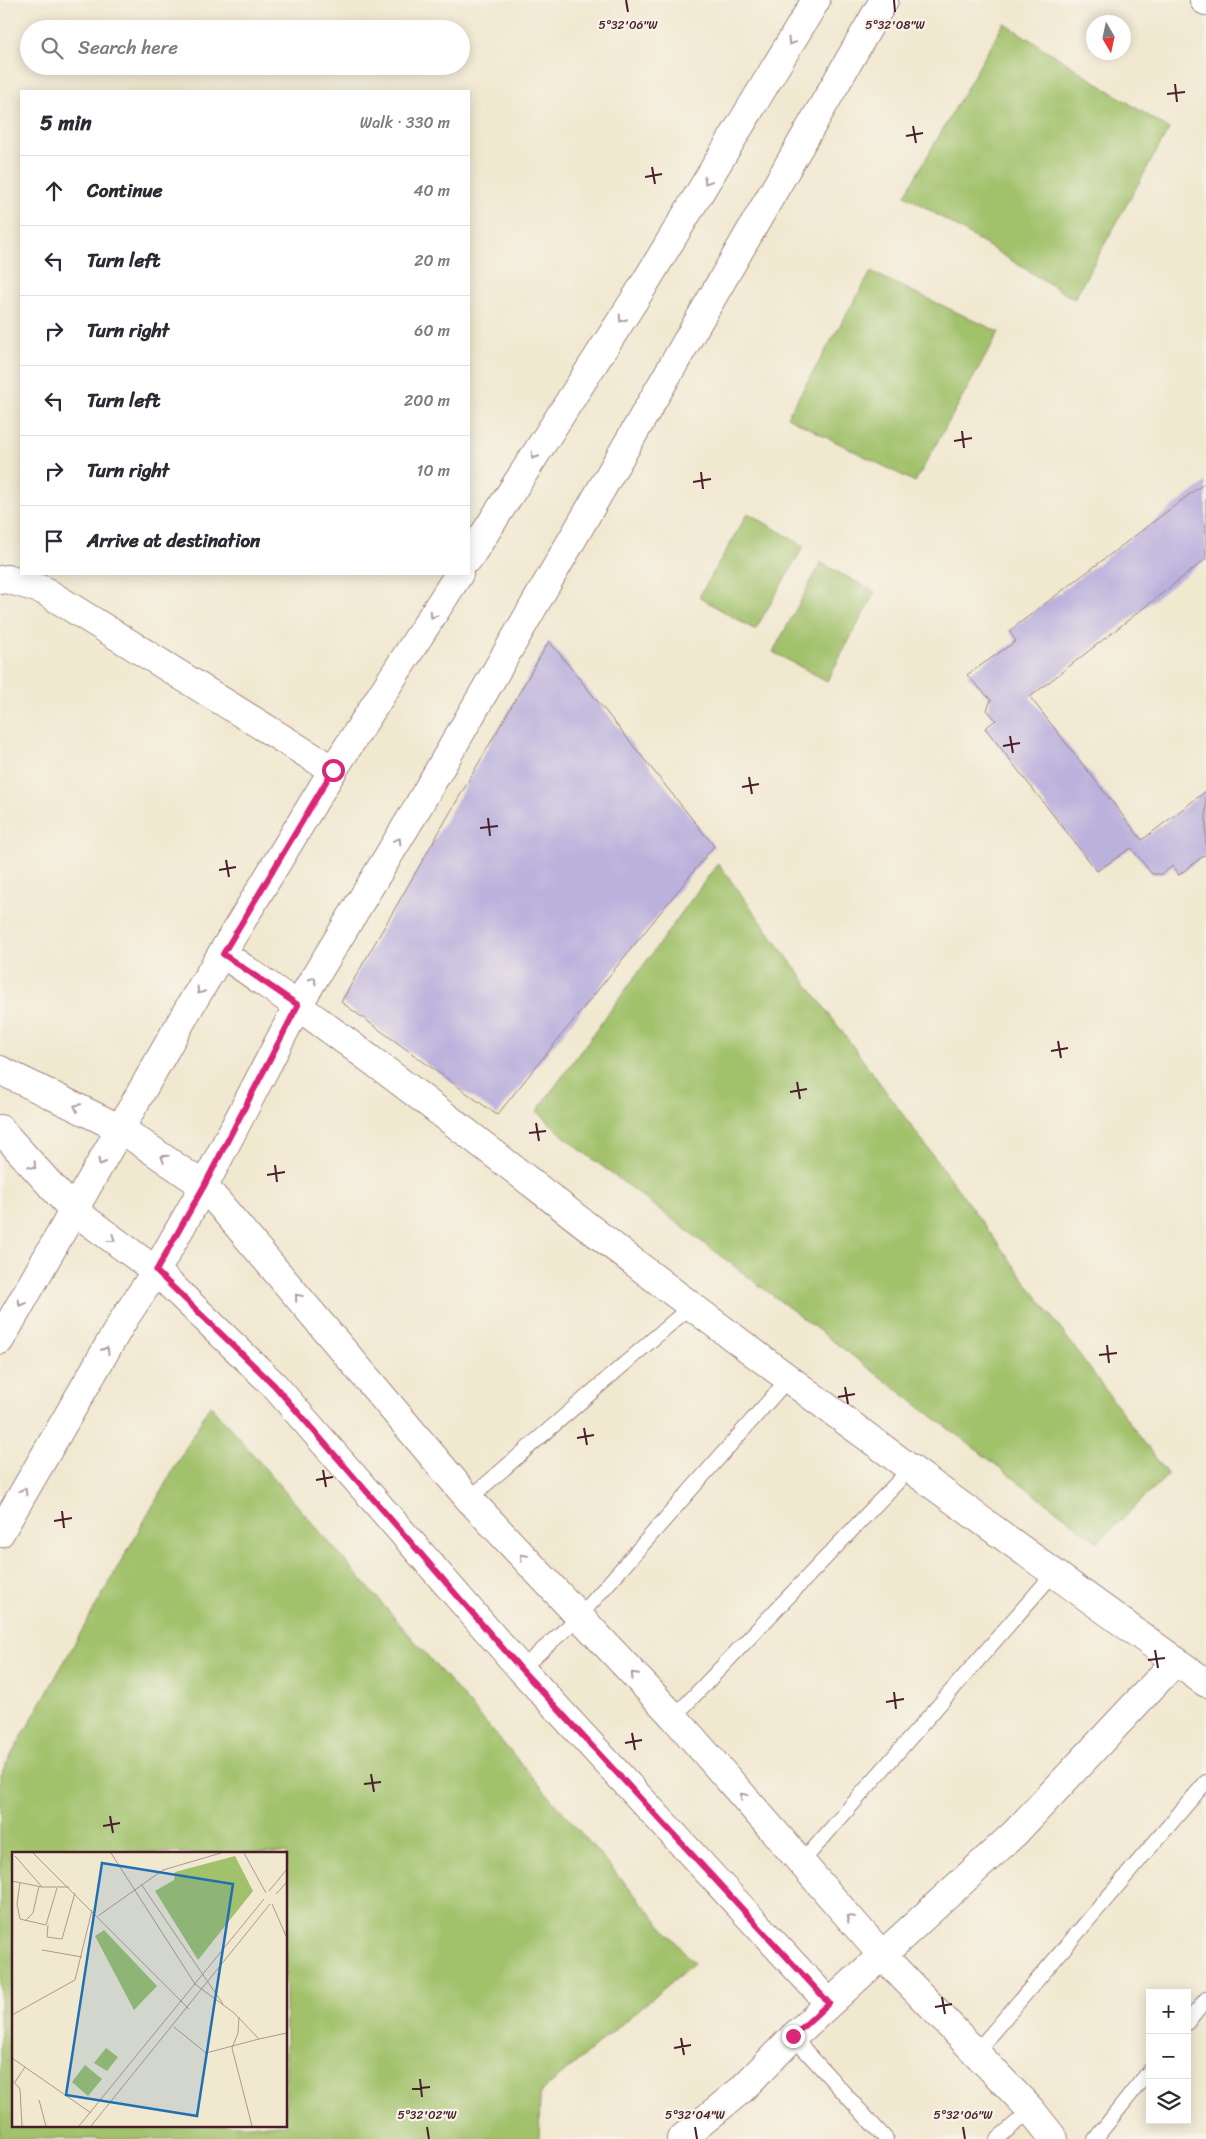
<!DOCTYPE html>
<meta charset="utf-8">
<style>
:root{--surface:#fff;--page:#f2f2f3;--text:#2b2b33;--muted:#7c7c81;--line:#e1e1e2}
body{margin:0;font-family:Sriracha,sans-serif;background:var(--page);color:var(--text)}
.controls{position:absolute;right:15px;bottom:15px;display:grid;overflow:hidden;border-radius:0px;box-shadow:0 2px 12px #0003}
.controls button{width:45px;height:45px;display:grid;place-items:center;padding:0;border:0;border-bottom:1px solid var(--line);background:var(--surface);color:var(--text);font:25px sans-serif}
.compass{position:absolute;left:1086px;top:15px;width:45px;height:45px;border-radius:50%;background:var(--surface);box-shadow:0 2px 12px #0003;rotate:171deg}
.stop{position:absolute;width:15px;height:15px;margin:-11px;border:4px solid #db2777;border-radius:50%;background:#fff}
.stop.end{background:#db2777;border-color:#fff;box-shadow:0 1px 5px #0008}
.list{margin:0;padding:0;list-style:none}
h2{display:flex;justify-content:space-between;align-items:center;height:65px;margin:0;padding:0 20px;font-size:21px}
h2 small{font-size:16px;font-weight:400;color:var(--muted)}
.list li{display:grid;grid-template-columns:32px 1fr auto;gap:15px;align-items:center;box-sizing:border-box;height:70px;padding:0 20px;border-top:1px solid var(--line)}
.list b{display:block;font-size:19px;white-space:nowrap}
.list em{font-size:16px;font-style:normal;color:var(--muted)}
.icon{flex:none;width:28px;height:28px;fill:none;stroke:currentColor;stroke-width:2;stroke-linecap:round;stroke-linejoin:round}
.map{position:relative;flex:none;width:1206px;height:2139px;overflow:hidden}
.search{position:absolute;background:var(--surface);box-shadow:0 2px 12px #0003;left:20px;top:20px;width:450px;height:55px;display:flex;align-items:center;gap:12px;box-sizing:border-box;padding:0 18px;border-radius:28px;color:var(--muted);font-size:19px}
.panel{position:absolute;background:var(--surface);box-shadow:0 2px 12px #0003;left:20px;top:90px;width:450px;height:485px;border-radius:0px}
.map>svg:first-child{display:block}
</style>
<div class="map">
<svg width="1206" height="2139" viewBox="0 0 1206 2139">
<rect width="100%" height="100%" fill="#f7f3e8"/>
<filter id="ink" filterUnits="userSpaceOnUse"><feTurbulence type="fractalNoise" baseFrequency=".02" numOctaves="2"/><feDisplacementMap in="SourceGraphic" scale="10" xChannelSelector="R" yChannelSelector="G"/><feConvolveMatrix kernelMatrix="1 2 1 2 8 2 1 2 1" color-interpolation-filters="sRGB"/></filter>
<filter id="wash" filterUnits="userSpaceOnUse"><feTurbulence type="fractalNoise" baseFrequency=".0096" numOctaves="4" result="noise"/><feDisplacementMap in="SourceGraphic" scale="20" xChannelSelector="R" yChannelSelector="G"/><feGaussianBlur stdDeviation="1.12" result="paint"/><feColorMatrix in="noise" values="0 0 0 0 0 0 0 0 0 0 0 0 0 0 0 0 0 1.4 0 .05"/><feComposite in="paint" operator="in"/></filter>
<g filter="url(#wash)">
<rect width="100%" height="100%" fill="#f1e8d0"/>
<g fill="#a1c16a" stroke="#76704a" fill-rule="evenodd">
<polygon points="1004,23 1169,129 1074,299 905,195"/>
<polygon points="871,272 999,332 915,482 787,417"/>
<polygon points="748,513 804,546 755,630 699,597"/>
<polygon points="821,563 875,592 827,681 773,652"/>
<polygon points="718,863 1168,1475 1098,1542 569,1141 537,1111"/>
<path d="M210,1405L694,1963L540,2093L539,2139H0V1775ZM14,1853H286V2125H14Z"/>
</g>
<g id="blocks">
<g fill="#bbb1dd">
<polygon points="1206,482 1206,559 1030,697 1142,840 1206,791 1206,854 1179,875 1172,866 1162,874 1152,874 1131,848 1097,871 985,728 996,720 987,710 991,700 967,675 1016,641 1009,631"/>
<polygon points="549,641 714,846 497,1115 341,1002"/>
</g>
</g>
</g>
<g filter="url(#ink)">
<use href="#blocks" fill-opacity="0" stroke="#9e847e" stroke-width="1"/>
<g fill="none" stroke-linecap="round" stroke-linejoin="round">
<defs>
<g id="service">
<polyline points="469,1499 691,1306"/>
<polyline points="521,1669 579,1617 789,1378"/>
<polyline points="674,1717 910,1469"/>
<polyline points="802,1862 1054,1573"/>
<polyline points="1187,2023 1206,1999"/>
<polyline points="793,2037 886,2139"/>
<polyline points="975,2053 1206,1782"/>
<polyline points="997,2139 1031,2110"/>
<polyline points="1095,2139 1150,2070"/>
</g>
<g id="minor">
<polyline points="1204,0 1206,1"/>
<polyline points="0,580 7,579 43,590 333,770"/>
<path d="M223,954C384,1063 535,1188 690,1305C860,1433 1033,1558 1206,1683"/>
<polyline points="0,1070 121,1129 204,1186 469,1499 674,1717 882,1955 1031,2110 1054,2139"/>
<polyline points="0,1129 73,1210 156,1271 274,1385 521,1669 829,2003"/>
<polyline points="681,2139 741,2090 793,2037 1015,1833 1176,1661"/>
</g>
<g id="tertiary">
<polyline points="469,558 642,288 816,0"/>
<polyline points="0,1340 190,1006 333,770 459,574"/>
<polyline points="0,1533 124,1319 156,1271 204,1186 298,1005 413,815 884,0"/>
</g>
</defs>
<use href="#service" stroke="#9e847e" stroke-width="16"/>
<use href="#minor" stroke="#9e847e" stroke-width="30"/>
<use href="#tertiary" stroke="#9e847e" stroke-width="30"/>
<use href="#service" stroke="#fff" stroke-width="14"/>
<use href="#minor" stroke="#fff" stroke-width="28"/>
<use href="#tertiary" stroke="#fff" stroke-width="28"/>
</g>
<defs><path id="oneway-chevron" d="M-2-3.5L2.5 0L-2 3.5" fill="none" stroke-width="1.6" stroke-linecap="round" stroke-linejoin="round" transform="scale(1.25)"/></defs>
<g stroke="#ae9aa0">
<use href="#oneway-chevron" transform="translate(791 42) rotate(121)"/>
<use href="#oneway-chevron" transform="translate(707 181) rotate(121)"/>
<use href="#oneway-chevron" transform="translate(622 319) rotate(123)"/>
<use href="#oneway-chevron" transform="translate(534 456) rotate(123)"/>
<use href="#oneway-chevron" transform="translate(433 615) rotate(123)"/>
<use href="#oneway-chevron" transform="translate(398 841) rotate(-59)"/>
<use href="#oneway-chevron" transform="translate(313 980) rotate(-59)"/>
<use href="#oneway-chevron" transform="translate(200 991) rotate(122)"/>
<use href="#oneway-chevron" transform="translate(77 1107) rotate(-154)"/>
<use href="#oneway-chevron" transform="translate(164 1158) rotate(-146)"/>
<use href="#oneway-chevron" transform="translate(101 1162) rotate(120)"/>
<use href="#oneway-chevron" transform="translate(33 1166) rotate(48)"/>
<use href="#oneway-chevron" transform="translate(112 1239) rotate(36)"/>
<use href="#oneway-chevron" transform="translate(298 1297) rotate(-130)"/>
<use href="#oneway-chevron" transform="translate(21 1303) rotate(119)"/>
<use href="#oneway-chevron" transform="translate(106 1350) rotate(-60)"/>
<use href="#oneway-chevron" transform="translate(24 1491) rotate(-60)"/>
<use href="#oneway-chevron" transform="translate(523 1557) rotate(-133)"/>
<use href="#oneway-chevron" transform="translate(634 1675) rotate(-133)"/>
<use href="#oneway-chevron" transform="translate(743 1796) rotate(-131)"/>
<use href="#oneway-chevron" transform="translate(850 1918) rotate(-131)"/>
</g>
</g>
<g fill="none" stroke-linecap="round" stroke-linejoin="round" filter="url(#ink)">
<polyline stroke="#db2777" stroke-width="6" points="333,770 223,954 298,1005 204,1186 156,1271 274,1385 521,1669 829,2003 793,2036"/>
</g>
<path fill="none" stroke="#4a1f2b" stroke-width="2" d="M626,0L628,12M894,0L895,12M1175,84L1177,102M1167,94L1185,92M913,126L916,143M906,136L923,133M652,167L655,184M645,177L662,174M962,431L964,448M954,441L972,438M701,472L703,489M693,482L711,479M1010,736L1013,753M1003,746L1020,743M749,777L752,794M742,787L759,784M488,818L490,836M480,828L498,826M226,860L229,877M219,870L236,867M1058,1041L1061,1058M1051,1051L1068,1048M797,1082L800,1099M790,1092L807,1089M536,1123L539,1141M529,1133L546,1131M275,1165L277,1182M267,1175L285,1172M1107,1345L1109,1363M1099,1355L1117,1353M845,1387L848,1404M838,1397L855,1394M584,1428L587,1445M577,1438L594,1435M323,1470L326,1487M316,1480L333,1477M62,1511L64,1528M54,1521L72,1518M1155,1650L1158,1668M1148,1660L1165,1658M894,1692L896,1709M886,1702L904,1699M632,1733L635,1750M625,1743L642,1740M371,1774L374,1792M364,1784L381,1782M110,1816L113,1833M103,1826L120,1823M942,1997L945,2014M935,2007L952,2004M681,2038L684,2055M674,2048L691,2045M420,2079L422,2097M412,2089L430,2087M427,2127L429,2139M695,2127L697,2139M963,2127L965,2139"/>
<g transform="translate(12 1852)">
<rect width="275" height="275" fill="#f1e8d0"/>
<path d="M223,4L241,39L186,108L143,39L162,28L163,20ZM92,78L145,134L122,158L83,84ZM94,196L106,205L95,219L82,211ZM73,213L90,227L76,244L60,230Z" fill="#a1c16a"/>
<path fill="none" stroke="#ae988e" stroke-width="1" d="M21,1L177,157M99,1L183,132L222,161L247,187L275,181M232,1L254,41M3,4L30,35M0,29L30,35H57M8,30L5,52L8,67L34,73L45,36M129,32L211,152M257,39L275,17M264,42L275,30M260,52L275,86M86,64L151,18L209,1M13,69L21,61L27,34M36,73L35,85L50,87L63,41M30,98L70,105M0,163L63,128L80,58M227,165L226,181L220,196L240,274M162,175L194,201L247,187M0,206L79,261M0,228L8,237L10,274M3,230L13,215M27,248L34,274M67,274L252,47M79,274L258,52"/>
<path fill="#1f6fb2" fill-opacity="0.15" stroke="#1f6fb2" stroke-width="2.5" d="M90,11L221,32L185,264L54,243Z"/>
<rect width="275" height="275" fill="none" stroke="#4a1f2b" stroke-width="2.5"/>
</g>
<g font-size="12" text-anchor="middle" fill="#4a1f2b" stroke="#f7f3e8" stroke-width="4.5" stroke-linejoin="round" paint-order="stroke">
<text x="628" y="29">5°32'06"W</text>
<text x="895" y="29">5°32'08"W</text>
<text x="427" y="2119">5°32'02"W</text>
<text x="695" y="2119">5°32'04"W</text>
<text x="963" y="2119">5°32'06"W</text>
</g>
</svg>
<div class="controls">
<button>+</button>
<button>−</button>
<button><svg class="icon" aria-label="layers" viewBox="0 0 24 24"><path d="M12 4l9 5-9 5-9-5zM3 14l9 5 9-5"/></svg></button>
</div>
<svg class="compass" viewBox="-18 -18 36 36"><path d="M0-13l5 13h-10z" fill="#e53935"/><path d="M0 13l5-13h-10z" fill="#7c7c81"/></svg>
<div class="stop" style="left:333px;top:770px"></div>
<div class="stop end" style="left:793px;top:2036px"></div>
<div class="search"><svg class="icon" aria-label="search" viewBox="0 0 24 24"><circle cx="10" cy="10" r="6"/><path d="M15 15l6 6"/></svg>Search here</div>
<section class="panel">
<h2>5 min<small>Walk · 330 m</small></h2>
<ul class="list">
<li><svg class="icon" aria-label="ahead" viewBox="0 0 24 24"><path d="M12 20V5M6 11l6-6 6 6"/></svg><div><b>Continue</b></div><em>40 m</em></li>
<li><svg class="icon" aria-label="left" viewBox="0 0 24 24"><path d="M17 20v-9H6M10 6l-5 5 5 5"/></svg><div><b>Turn left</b></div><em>20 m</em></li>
<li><svg class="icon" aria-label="right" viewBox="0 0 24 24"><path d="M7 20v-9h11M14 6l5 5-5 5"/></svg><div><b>Turn right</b></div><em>60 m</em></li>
<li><svg class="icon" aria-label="left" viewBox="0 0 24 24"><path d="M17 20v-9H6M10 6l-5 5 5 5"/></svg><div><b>Turn left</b></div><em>200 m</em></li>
<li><svg class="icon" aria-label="right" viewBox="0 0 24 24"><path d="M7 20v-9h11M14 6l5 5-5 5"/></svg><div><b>Turn right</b></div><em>10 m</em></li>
<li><svg class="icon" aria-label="arrive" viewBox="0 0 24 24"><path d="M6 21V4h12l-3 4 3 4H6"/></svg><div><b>Arrive at destination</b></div></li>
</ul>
</section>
</div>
